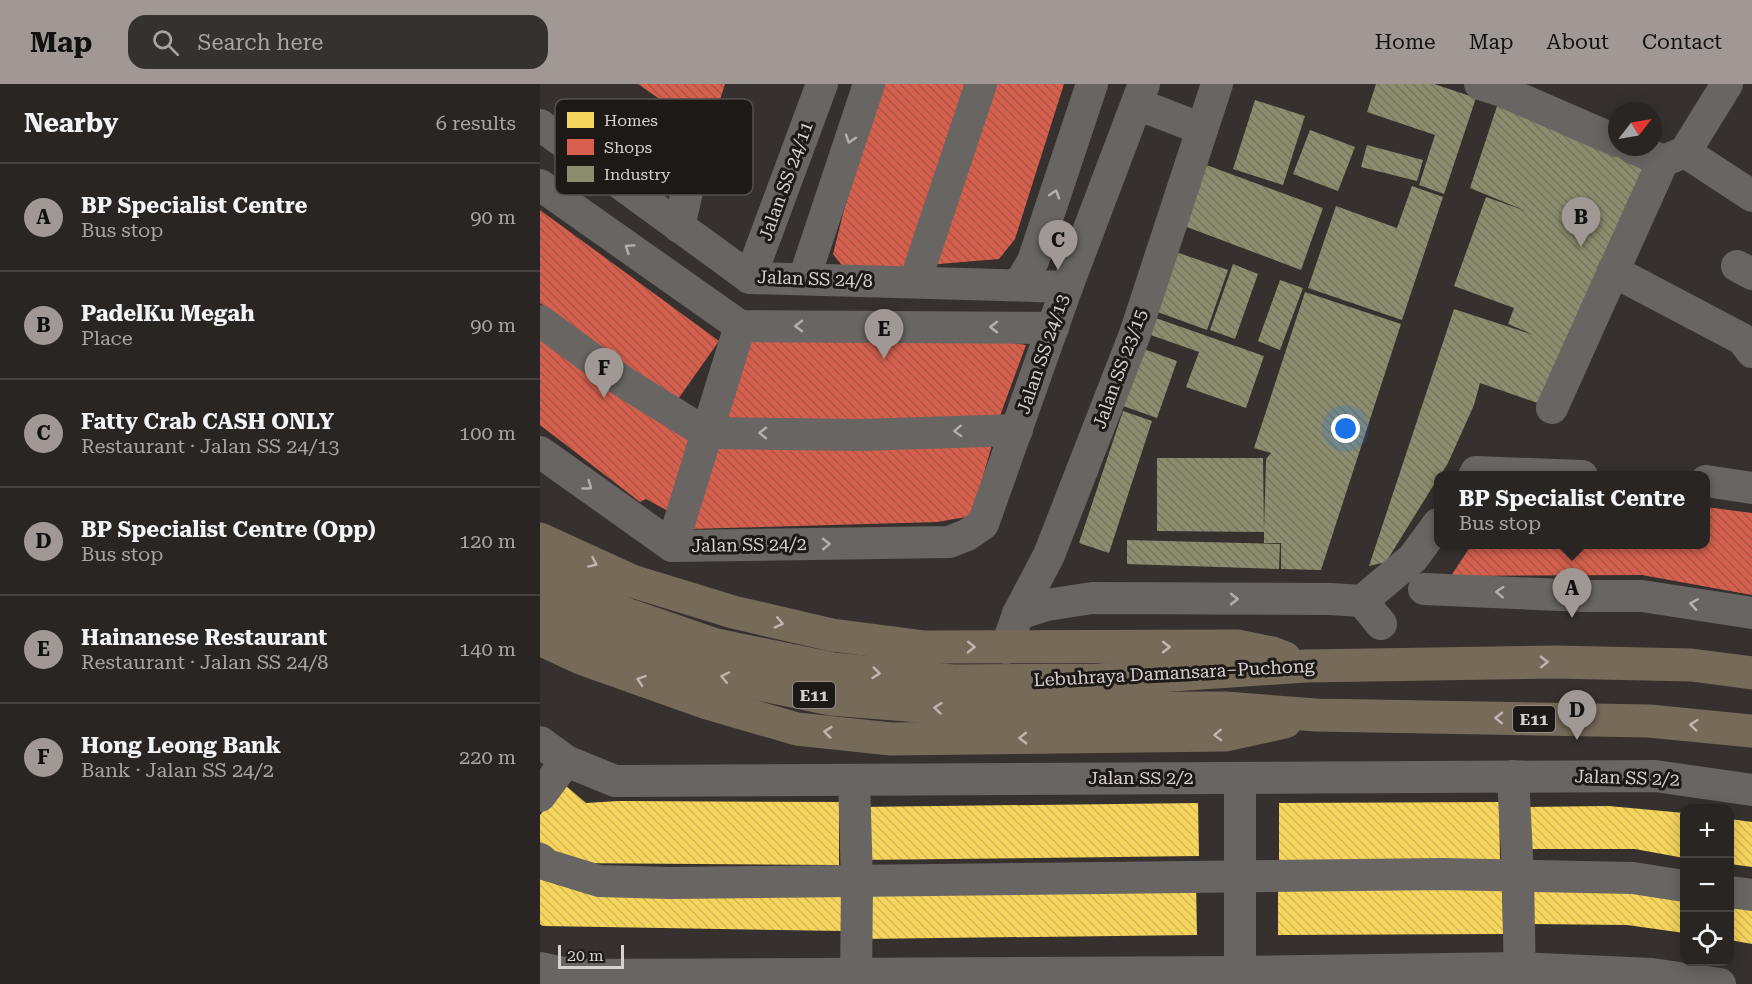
<!DOCTYPE html>
<meta charset="utf-8">
<style>
:root{--surface:#282522;--page:#34312f;--text:#f1f3f6;--muted:#a5a5a5;--line:#444240;--accent:#9f9895}
body{margin:0;font-family:"Roboto Serif",serif;background:var(--page);color:var(--text)}
.controls{position:absolute;right:18px;bottom:18px;display:grid;overflow:hidden;border-radius:12px;box-shadow:0 3px 15px #0003}
.controls button{width:54px;height:54px;display:grid;place-items:center;padding:0;border:0;border-bottom:2px solid var(--line);background:var(--surface);color:var(--text);font:30px sans-serif}
.compass{position:absolute;left:1068px;top:18px;width:54px;height:54px;border-radius:50%;background:var(--surface);box-shadow:0 3px 15px #0003;rotate:59deg}
.scale{position:absolute;left:18px;bottom:15px;width:66px;box-sizing:border-box;padding-left:6px;border:3px solid #d7d0cd;border-top:0;font-size:16px;line-height:21px;white-space:nowrap;color:#d7d0cd;-webkit-text-stroke:4px #1d1917;paint-order:stroke}
.you{position:absolute;left:806px;top:345px;width:21px;height:21px;margin:-15px;border:4px solid #fff;border-radius:50%;background:#1a73e8;box-shadow:0 0 0 9px #1a73e833}
.badge{display:grid;place-items:center;width:39px;height:39px;border-radius:50%;background:var(--accent);color:#111;font-size:20px;font-weight:700}
.pin{position:absolute;translate:-50% -50px;filter:drop-shadow(0 2px 3px #0008)}
.pin::after{content:'';position:absolute;top:32px;width:21px;height:18px;background:inherit;clip-path:polygon(0 0,100% 0,50% 100%)}
.popup{position:absolute;left:894px;top:387px;width:276px;height:78px;box-sizing:border-box;display:grid;place-content:center;border-radius:12px;background:var(--surface);filter:drop-shadow(0 2px 4px #0005);font-size:20px;white-space:nowrap;color:var(--muted)}
.popup b{font-size:22px;color:var(--text)}
.popup::after{content:'';position:absolute;left:50%;top:100%;margin-left:-12px;border:12px solid transparent;border-top-color:var(--surface)}
.list{margin:0;padding:0;list-style:none}
h2{display:flex;justify-content:space-between;align-items:center;height:78px;margin:0;padding:0 24px;font-size:26px}
h2 small{font-size:20px;font-weight:400;color:var(--muted)}
.list li{display:grid;grid-template-columns:39px 1fr auto;gap:18px;align-items:center;box-sizing:border-box;height:108px;padding:0 24px;border-top:2px solid var(--line)}
.list b{display:block;font-size:22px;white-space:nowrap}
.list p{margin:0;font-size:20px;white-space:nowrap;color:var(--muted)}
.list em{font-size:20px;font-style:normal;color:var(--muted)}
.icon{flex:none;width:33px;height:33px;fill:none;stroke:currentColor;stroke-width:2;stroke-linecap:round;stroke-linejoin:round}
.map{position:relative;flex:none;width:1212px;height:900px;overflow:hidden}
header{display:flex;align-items:center;gap:36px;box-sizing:border-box;height:84px;padding:0 30px;background:var(--accent);color:#111}
header strong{font-size:28px}
nav{display:flex;gap:33px;margin-inline-start:auto;font-size:21px}
.search{width:420px;height:54px;background:var(--page);display:flex;align-items:center;gap:15px;box-sizing:border-box;padding:0 21px;border-radius:18px;color:var(--muted);font-size:22px}
main{display:flex}
aside{flex:1;background:var(--surface)}
.map>svg:first-child{display:block}
</style>
<header>
<strong>Map</strong>
<div class="search"><svg class="icon" aria-label="search" viewBox="0 0 24 24"><circle cx="10" cy="10" r="6"/><path d="M15 15l6 6"/></svg>Search here</div>
<nav><a>Home</a><a>Map</a><a>About</a><a>Contact</a></nav>
</header>
<main>
<aside>
<h2>Nearby<small>6 results</small></h2>
<ul class="list">
<li><span class="badge">A</span><div><b>BP Specialist Centre</b><p>Bus stop</p></div><em>90 m</em></li>
<li><span class="badge">B</span><div><b>PadelKu Megah</b><p>Place</p></div><em>90 m</em></li>
<li><span class="badge">C</span><div><b>Fatty Crab CASH ONLY</b><p>Restaurant · Jalan SS 24/13</p></div><em>100 m</em></li>
<li><span class="badge">D</span><div><b>BP Specialist Centre (Opp)</b><p>Bus stop</p></div><em>120 m</em></li>
<li><span class="badge">E</span><div><b>Hainanese Restaurant</b><p>Restaurant · Jalan SS 24/8</p></div><em>140 m</em></li>
<li><span class="badge">F</span><div><b>Hong Leong Bank</b><p>Bank · Jalan SS 24/2</p></div><em>220 m</em></li>
</ul>
</aside>
<div class="map">
<svg width="1212" height="900" viewBox="0 0 1212 900">
<defs>
<pattern id="homes-back-hatch" width="6" height="6" patternUnits="userSpaceOnUse" patternTransform="scale(1.5)"><rect width="6" height="6" fill="#f6d55c"/><path d="M-1 5l2 2M0 0l6 6M5-1l2 2" fill="none" stroke="#d2b756"/></pattern>
<pattern id="shops-back-hatch" width="6" height="6" patternUnits="userSpaceOnUse" patternTransform="scale(1.5)"><rect width="6" height="6" fill="#d6604d"/><path d="M-1 5l2 2M0 0l6 6M5-1l2 2" fill="none" stroke="#a95648"/></pattern>
<pattern id="industry-back-hatch" width="6" height="6" patternUnits="userSpaceOnUse" patternTransform="scale(1.5)"><rect width="6" height="6" fill="#8c8c6e"/><path d="M-1 5l2 2M0 0l6 6M5-1l2 2" fill="none" stroke="#757560"/></pattern>
</defs>
<rect width="100%" height="100%" fill="#36312e"/>
<g fill="url(#homes-back-hatch)">
<polygon points="25,701 46,719 78,717 299,718 299,781 26,779 0,758 0,731"/>
<polygon points="959,718 960,777 739,778 739,719"/>
<polygon points="658,719 659,772 319,776 318,723"/>
<polygon points="1069,722 1144,729 1144,774 1095,765 984,765 984,723"/>
<polygon points="1190,735 1212,738 1212,783 1190,780"/>
<polygon points="0,786 17,801 304,805 304,847 3,842 0,840"/>
<polygon points="962,795 963,850 738,851 738,796"/>
<polygon points="656,798 657,851 320,855 319,802"/>
<polygon points="991,799 1144,807 1144,849 1087,841 991,840"/>
<polygon points="1190,815 1212,818 1212,860 1190,856"/>
</g>
<g fill="url(#shops-back-hatch)">
<polygon points="98,0 185,0 168,53 136,46 121,16"/>
<polygon points="344,0 425,0 366,184 304,184 293,170 304,126"/>
<polygon points="445,0 524,0 475,155 459,175 387,181"/>
<polygon points="0,126 179,257 136,318 0,219"/>
<polygon points="0,243 149,353 130,428 106,415 100,418 0,341"/>
<polygon points="202,255 445,255 486,261 457,340 183,344"/>
<polygon points="169,357 453,357 432,432 397,438 149,445"/>
<polygon points="1166,423 1212,429 1212,511 1102,491 911,492 932,460 1166,460"/>
</g>
<g fill="url(#industry-back-hatch)">
<polygon points="836,0 894,0 936,14 904,110 879,101 895,51 827,28"/>
<polygon points="962,7 1123,77 1012,324 940,299 934,321 908,379 900,392 898,392 898,394 846,478 829,482 914,225 994,251 968,240 974,224 914,202 946,113 986,127 930,104"/>
<polygon points="715,16 765,32 743,101 693,85"/>
<polygon points="770,46 815,63 798,107 753,90"/>
<polygon points="827,61 883,76 877,97 821,83"/>
<polygon points="661,79 783,124 761,186 639,140"/>
<polygon points="872,102 903,113 862,236 768,204 796,122 857,144"/>
<polygon points="633,167 688,186 667,246 612,226"/>
<polygon points="693,180 718,190 695,255 670,246"/>
<polygon points="740,196 763,204 740,266 718,257"/>
<polygon points="765,208 861,240 781,486 741,485 741,459 724,459 724,448 617,447 617,374 723,374 724,446 726,375 731,369 714,364"/>
<polygon points="610,232 724,272 706,324 646,303 659,268 605,249"/>
<polygon points="604,265 637,277 617,334 583,322"/>
<polygon points="583,327 612,337 569,469 539,459"/>
<polygon points="587,456 740,460 739,485 587,480"/>
</g>
<g fill="none" stroke-linecap="round" stroke-linejoin="round">
<g stroke="#686563" stroke-width="32">
<polyline points="940,0 962,7 1077,57"/>
<polyline points="597,20 662,45"/>
<polyline points="0,41 210,194 527,203"/>
<polyline points="1091,63 1123,77 1145,68 1187,0"/>
<polyline points="1145,68 1212,112"/>
<polyline points="43,72 92,55 149,99 139,143"/>
<polyline points="0,101 200,242 513,244"/>
<polyline points="1197,182 1212,190"/>
<polyline points="1073,187 1202,255 1212,268"/>
<polyline points="210,194 282,0"/>
<polyline points="264,195 329,0"/>
<polyline points="375,198 441,0"/>
<polyline points="476,201 483,194 493,177 552,0"/>
<polyline points="0,237 85,299 166,349 321,351 477,346"/>
<polyline points="1012,324 1123,77"/>
<polyline points="0,368 132,462 409,458 427,451 443,440 527,203 604,0"/>
<polyline points="934,392 936,388 1042,392"/>
<polyline points="1166,397 1212,404"/>
<polyline points="132,462 200,242"/>
<polyline points="884,505 1044,512 1102,512 1212,529"/>
<polyline points="822,517 841,540"/>
<polyline points="478,530 507,521 552,514 791,515 822,517 873,474 898,440"/>
<polyline points="466,564 478,530 509,471 595,250 677,0"/>
<polyline points="0,658 26,677 75,697 1115,692 1212,706"/>
<polyline points="973,692 978,792 980,900"/>
<polyline points="700,694 700,900"/>
<polyline points="314,696 317,798 316,900"/>
<polyline points="0,712 26,677"/>
<polyline points="0,775 7,781 59,797 130,799 902,790 1093,794 1144,802"/>
<polyline points="1190,808 1212,811"/>
<polyline points="0,884 32,891 701,888 980,884 1112,890 1180,900"/>
</g>
<g stroke="#766a59" stroke-width="33">
<polyline points="0,455 92,497 193,528 292,551 385,563 697,562 732,569 745,574"/>
<polyline points="0,490 86,530 176,561 293,585 413,597 559,596 766,582 1014,578 1151,581 1212,589"/>
<polyline points="0,524 65,553 161,588 291,615 418,625 685,624 776,631 1109,637 1212,647"/>
<polyline points="0,555 43,575 167,619 257,645 351,655 686,651 745,638"/>
</g>
</g>
<defs><path id="oneway-chevron" d="M-2-3.5L2.5 0L-2 3.5" fill="none" stroke-width="1.6" stroke-linecap="round" stroke-linejoin="round" transform="scale(1.5)"/></defs>
<g stroke="#b6b0ad">
<use href="#oneway-chevron" transform="translate(310 55) rotate(108)"/>
<use href="#oneway-chevron" transform="translate(515 110) rotate(-72)"/>
<use href="#oneway-chevron" transform="translate(89 164) rotate(-145)"/>
<use href="#oneway-chevron" transform="translate(259 242) rotate(-180)"/>
<use href="#oneway-chevron" transform="translate(454 243) rotate(-180)"/>
<use href="#oneway-chevron" transform="translate(418 347) rotate(178)"/>
<use href="#oneway-chevron" transform="translate(223 349) rotate(-179)"/>
<use href="#oneway-chevron" transform="translate(48 402) rotate(36)"/>
<use href="#oneway-chevron" transform="translate(286 460) rotate(-1)"/>
<use href="#oneway-chevron" transform="translate(960 508) rotate(-177)"/>
<use href="#oneway-chevron" transform="translate(694 515)"/>
<use href="#oneway-chevron" transform="translate(1154 520) rotate(-171)"/>
</g>
<g stroke="#bfb6b0">
<use href="#oneway-chevron" transform="translate(53 479) rotate(24)"/>
<use href="#oneway-chevron" transform="translate(239 539) rotate(13)"/>
<use href="#oneway-chevron" transform="translate(431 563) rotate(1)"/>
<use href="#oneway-chevron" transform="translate(626 563)"/>
<use href="#oneway-chevron" transform="translate(1004 578) rotate(-1)"/>
<use href="#oneway-chevron" transform="translate(336 589) rotate(6)"/>
<use href="#oneway-chevron" transform="translate(185 593) rotate(-168)"/>
<use href="#oneway-chevron" transform="translate(101 596) rotate(-161)"/>
<use href="#oneway-chevron" transform="translate(398 624) rotate(-175)"/>
<use href="#oneway-chevron" transform="translate(959 634) rotate(-179)"/>
<use href="#oneway-chevron" transform="translate(1154 641) rotate(-174)"/>
<use href="#oneway-chevron" transform="translate(288 648) rotate(-174)"/>
<use href="#oneway-chevron" transform="translate(678 651) rotate(178)"/>
<use href="#oneway-chevron" transform="translate(483 654) rotate(179)"/>
</g>
<g text-anchor="middle" stroke-width="6" stroke-linejoin="round" paint-order="stroke">
<g fill="#1d1917" stroke="#9f9996" stroke-width="1.5">
<rect x="253" y="598" width="42" height="26" rx="4.5"/>
<rect x="973" y="622" width="42" height="26" rx="4.5"/>
</g>
<g font-size="16" font-weight="bold" fill="#d7d0cd">
<text x="274" y="617">E11</text>
<text x="994" y="641">E11</text>
</g>
<g font-size="18" fill="#d7d0cd" stroke="#1d1917">
<text transform="translate(246 97) rotate(-70)" y="6">Jalan SS 24/11</text>
<text transform="translate(275 195) rotate(2)" y="6">Jalan SS 24/8</text>
<text transform="translate(503 270) rotate(-71)" y="6">Jalan SS 24/13</text>
<text transform="translate(580 285) rotate(-70)" y="6">Jalan SS 23/15</text>
<text transform="translate(209 461) rotate(-1)" y="6">Jalan SS 24/2</text>
<text transform="translate(634 589) rotate(-3)" y="6">Lebuhraya Damansara–Puchong</text>
<text x="601" y="700">Jalan SS 2/2</text>
<text transform="translate(1087 694) rotate(2)" y="6">Jalan SS 2/2</text>
</g>
</g>
<rect x="15" y="15" width="198" height="96" rx="9" fill="#1d1917" stroke="#55504e" stroke-width="1.5"/>
<rect x="27" y="28" width="27" height="16" fill="#f6d55c"/>
<rect x="27" y="55" width="27" height="16" fill="#d6604d"/>
<rect x="27" y="82" width="27" height="16" fill="#8c8c6e"/>
<g font-size="16" fill="#d7d0cd">
<text x="64" y="42">Homes</text>
<text x="64" y="69">Shops</text>
<text x="64" y="96">Industry</text>
</g>
</svg>
<div class="controls">
<button>+</button>
<button>−</button>
<button><svg class="icon" aria-label="locate" viewBox="0 0 24 24"><circle cx="12" cy="12" r="6"/><path d="M12 2v4M12 18v4M2 12h4M18 12h4"/></svg></button>
</div>
<svg class="compass" viewBox="-18 -18 36 36"><path d="M0-13l5 13h-10z" fill="#e53935"/><path d="M0 13l5-13h-10z" fill="#a5a5a5"/></svg>
<div class="scale">20 m</div>
<div class="you"></div>
<div class="pin badge" style="left:1032px;top:534px">A</div>
<div class="popup"><b>BP Specialist Centre</b>Bus stop</div>
<div class="pin badge" style="left:1041px;top:163px">B</div>
<div class="pin badge" style="left:518px;top:186px">C</div>
<div class="pin badge" style="left:1037px;top:656px">D</div>
<div class="pin badge" style="left:344px;top:275px">E</div>
<div class="pin badge" style="left:64px;top:314px">F</div>
</div>
</main>
